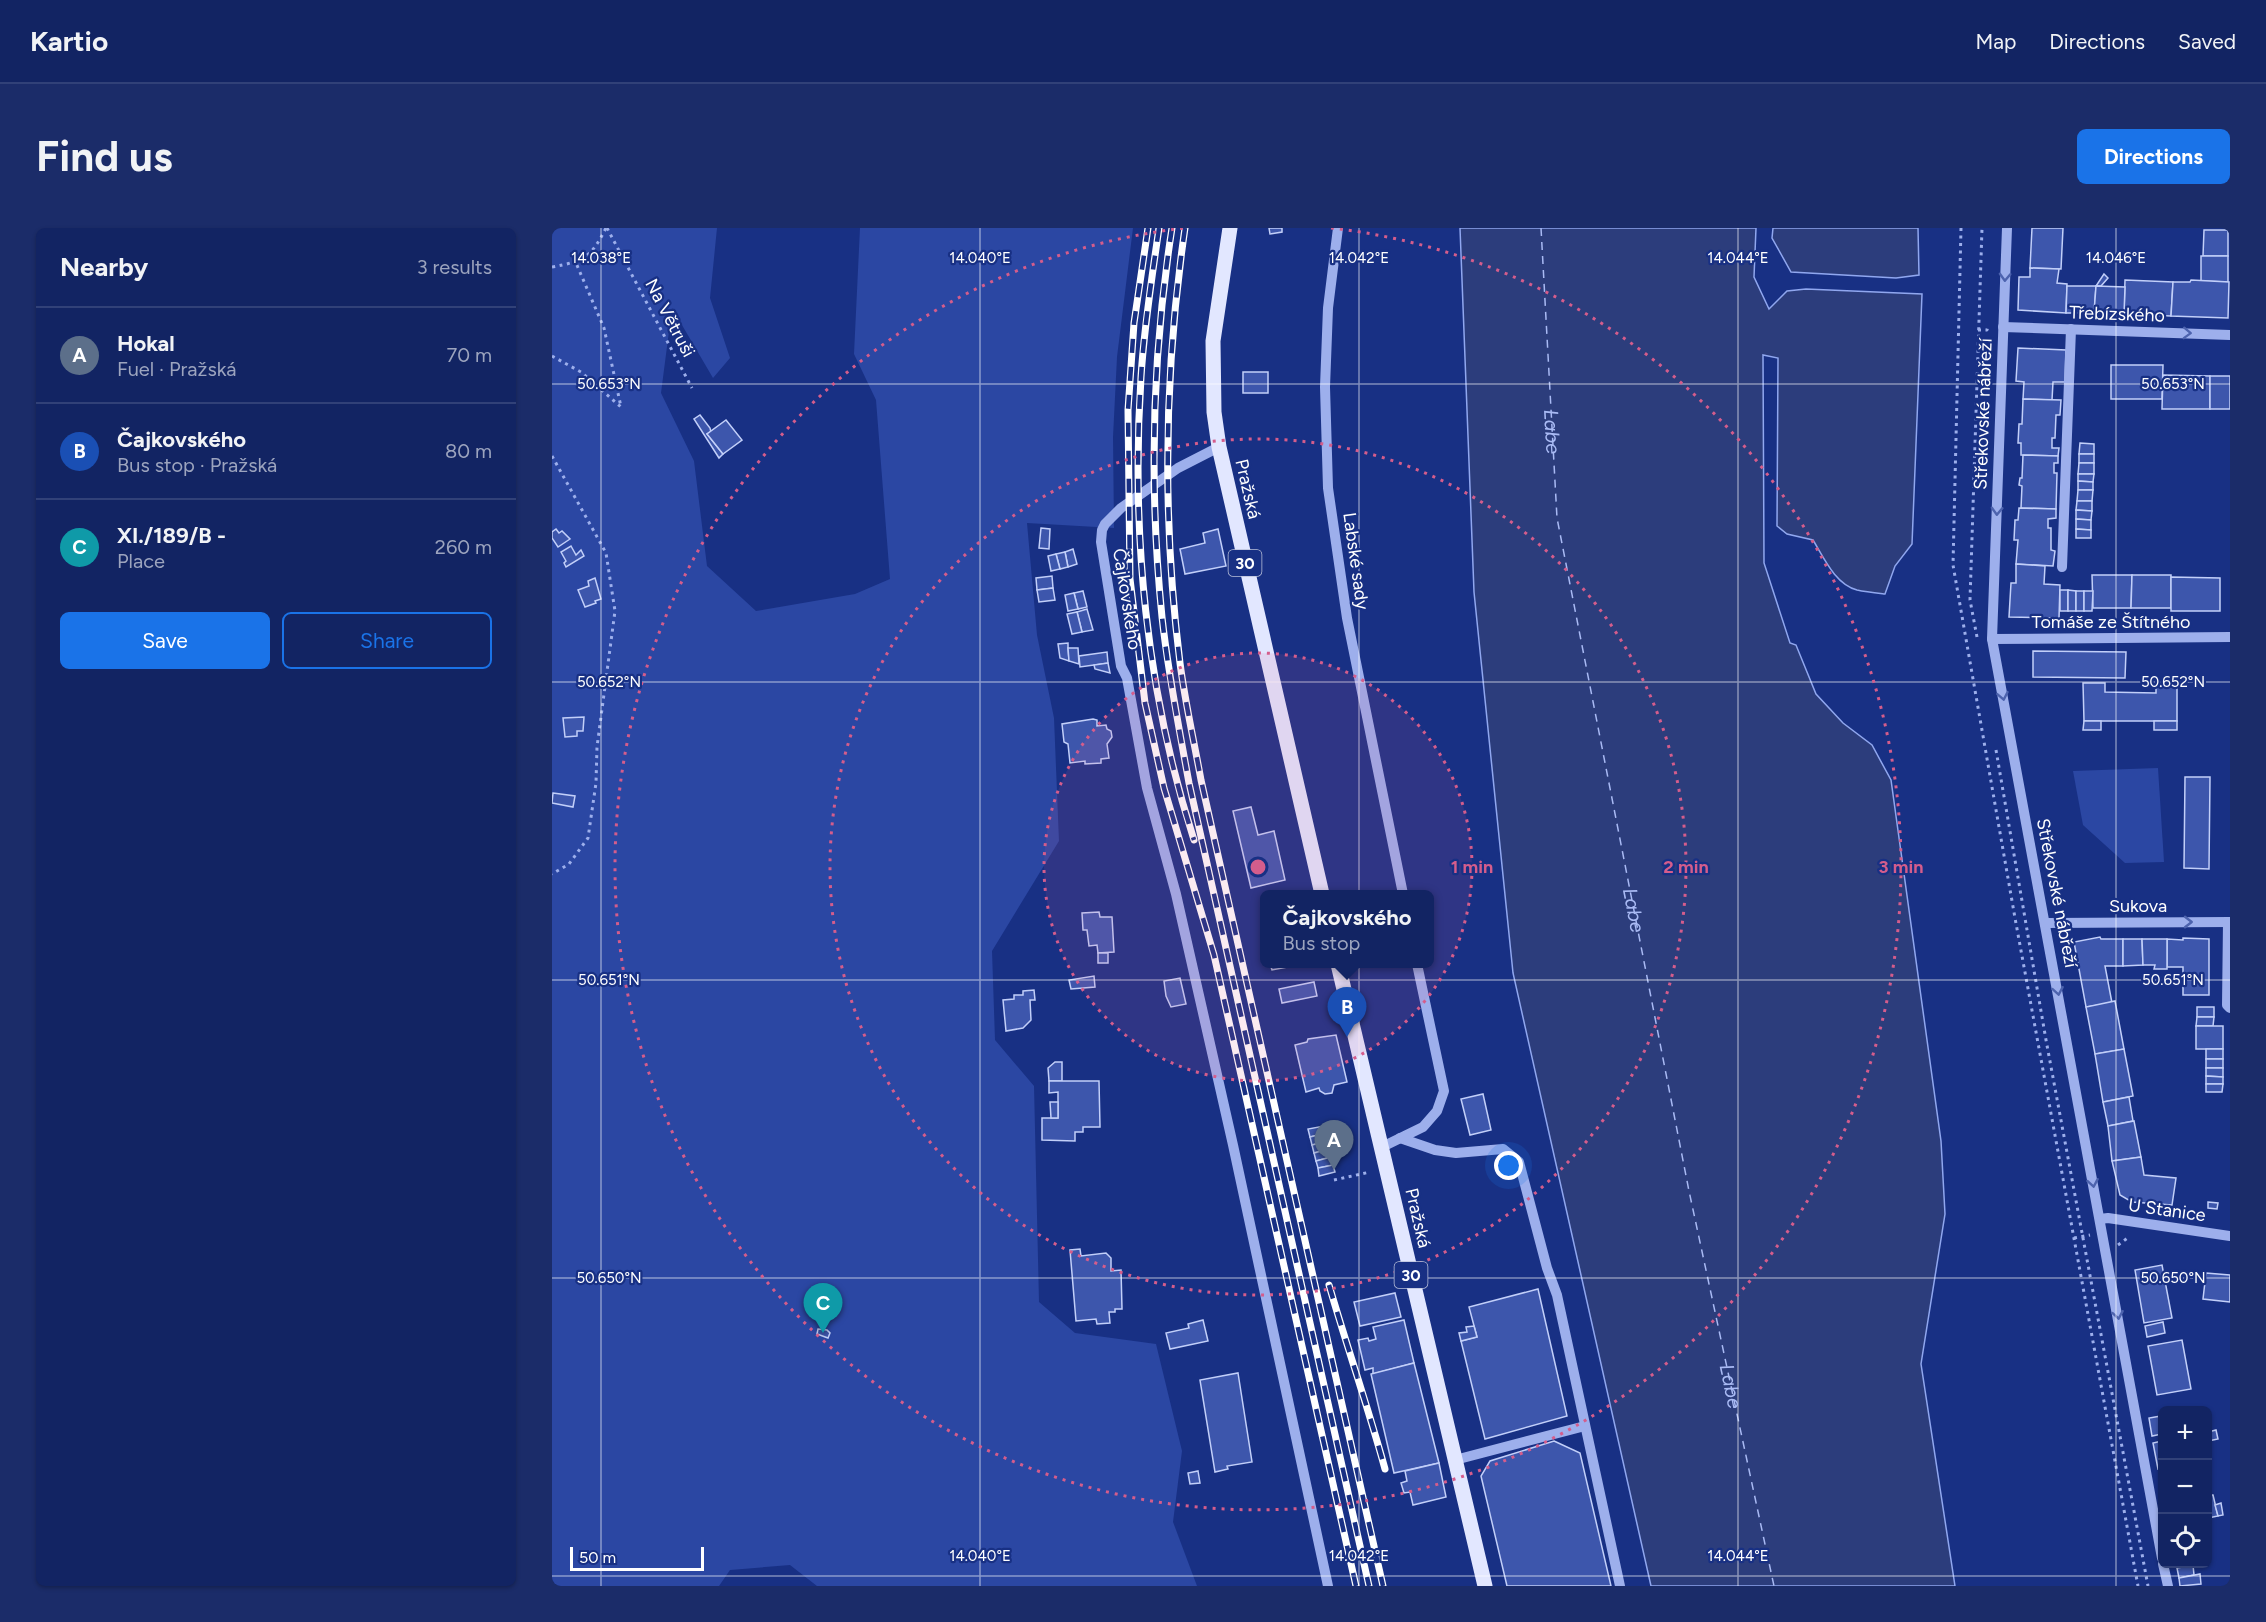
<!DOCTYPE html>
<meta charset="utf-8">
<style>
:root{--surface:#122463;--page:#1b2c69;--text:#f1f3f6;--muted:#9ca4be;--line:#314178;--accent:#1a73e8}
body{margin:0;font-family:Figtree,sans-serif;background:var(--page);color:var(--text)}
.controls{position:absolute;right:18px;bottom:18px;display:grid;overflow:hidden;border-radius:9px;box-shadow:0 2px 4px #0004}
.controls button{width:54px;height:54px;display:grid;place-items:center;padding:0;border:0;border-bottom:2px solid var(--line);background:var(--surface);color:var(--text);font:30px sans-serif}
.scale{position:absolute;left:18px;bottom:15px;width:134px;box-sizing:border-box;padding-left:6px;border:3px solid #fff;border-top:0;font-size:16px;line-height:21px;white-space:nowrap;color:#fff;-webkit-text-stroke:4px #183084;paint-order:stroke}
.you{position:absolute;left:957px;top:938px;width:21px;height:21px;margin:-15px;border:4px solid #fff;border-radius:50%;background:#1a73e8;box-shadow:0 0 0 9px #1a73e833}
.badge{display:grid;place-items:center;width:39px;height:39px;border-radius:50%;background:var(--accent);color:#fff;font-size:20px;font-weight:700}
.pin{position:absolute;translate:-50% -50px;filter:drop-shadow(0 2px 3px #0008)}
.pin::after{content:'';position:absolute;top:32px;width:21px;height:18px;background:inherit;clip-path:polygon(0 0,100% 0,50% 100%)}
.popup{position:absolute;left:708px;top:662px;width:174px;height:78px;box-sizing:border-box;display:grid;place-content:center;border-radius:9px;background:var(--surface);filter:drop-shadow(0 2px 4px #0005);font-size:20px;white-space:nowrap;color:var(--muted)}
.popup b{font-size:22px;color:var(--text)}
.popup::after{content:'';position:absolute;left:50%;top:100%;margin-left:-12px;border:12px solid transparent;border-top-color:var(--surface)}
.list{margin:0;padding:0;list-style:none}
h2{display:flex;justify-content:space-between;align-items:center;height:78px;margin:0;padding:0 24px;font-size:26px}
h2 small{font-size:20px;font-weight:400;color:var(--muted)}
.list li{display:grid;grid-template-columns:39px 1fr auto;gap:18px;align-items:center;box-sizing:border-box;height:96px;padding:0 24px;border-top:2px solid var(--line)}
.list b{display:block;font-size:22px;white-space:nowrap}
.list p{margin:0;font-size:20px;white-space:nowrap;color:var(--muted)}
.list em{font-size:20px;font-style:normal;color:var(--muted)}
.actions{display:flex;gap:12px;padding:18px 24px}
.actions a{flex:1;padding:14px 0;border:2px solid var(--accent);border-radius:9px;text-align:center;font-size:21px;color:var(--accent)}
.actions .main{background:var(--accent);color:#fff}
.icon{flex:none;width:33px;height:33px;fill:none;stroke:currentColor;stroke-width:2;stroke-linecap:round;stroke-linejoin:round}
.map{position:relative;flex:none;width:1678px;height:1358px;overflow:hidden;border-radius:9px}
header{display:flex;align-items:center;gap:36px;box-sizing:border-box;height:84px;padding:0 30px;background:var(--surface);border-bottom:2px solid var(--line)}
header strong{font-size:28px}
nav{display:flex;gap:33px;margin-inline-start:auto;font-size:21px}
.intro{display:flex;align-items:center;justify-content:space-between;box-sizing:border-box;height:144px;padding:0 36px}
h1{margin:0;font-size:42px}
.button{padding:15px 27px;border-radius:9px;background:var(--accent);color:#fff;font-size:21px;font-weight:700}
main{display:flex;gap:36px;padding:0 36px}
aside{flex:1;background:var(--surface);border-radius:9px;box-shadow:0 2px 4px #0004}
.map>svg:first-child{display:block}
</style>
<header>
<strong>Kartio</strong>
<nav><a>Map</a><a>Directions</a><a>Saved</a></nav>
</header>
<div class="intro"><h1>Find us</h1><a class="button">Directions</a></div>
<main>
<aside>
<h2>Nearby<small>3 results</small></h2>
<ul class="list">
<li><span class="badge" style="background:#5c6f8a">A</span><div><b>Hokal</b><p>Fuel · Pražská</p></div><em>70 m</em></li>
<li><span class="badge" style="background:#1a4fb4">B</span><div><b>Čajkovského</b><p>Bus stop · Pražská</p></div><em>80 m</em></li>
<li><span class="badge" style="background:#0f9aa8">C</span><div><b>XI./189/B -</b><p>Place</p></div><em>260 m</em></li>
</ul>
<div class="actions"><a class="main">Save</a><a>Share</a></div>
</aside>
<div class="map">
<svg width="1678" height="1358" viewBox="0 0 1678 1358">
<rect width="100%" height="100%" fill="#183084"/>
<g fill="#2b47a3">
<polygon points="0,0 165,0 158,70 178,130 161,150 120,80 109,165 142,233 155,338 204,383 303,366 338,351 324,172 302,126 308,0 581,0 565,129 561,209 562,300 475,295 485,407 502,490 507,613 440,723 443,812 482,858 487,1074 523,1105 604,1116 630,1223 621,1294 645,1358 265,1358 238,1337 178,1342 167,1358 0,1358"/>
<polygon points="1606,540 1612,634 1573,635 1531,597 1521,543"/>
</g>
<g fill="#2c3d7c" stroke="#90a7ef" stroke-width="1.5">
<path d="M908,0H1204L1202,49L1217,81L1235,63L1254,61L1370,66L1360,316L1343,338L1333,366C1324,365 1314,364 1305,362C1283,356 1272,330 1261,312L1235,306L1225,298L1226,130L1211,127L1212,335L1238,415L1244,417L1264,466L1291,495L1320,517L1339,552L1389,913L1393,986L1369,1136L1403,1358H1099L961,745L922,364Z"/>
<polygon points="1221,0 1366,0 1367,47 1344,50 1239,44 1220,10"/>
</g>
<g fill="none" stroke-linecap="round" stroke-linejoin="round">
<path stroke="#a9baf4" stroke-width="1.5" stroke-dasharray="8 6" stroke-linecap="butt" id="s1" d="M989,0L1005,290L1137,963L1222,1358"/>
</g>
<g fill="#3d56ac" stroke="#c2cff9" stroke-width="1.5">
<polygon points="717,0 730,0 730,4 718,6"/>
<polygon points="1480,0 1511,0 1509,41 1478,40"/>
<polygon points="1652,2 1676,2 1676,28 1651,28"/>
<polygon points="1649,28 1676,28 1676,54 1649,53"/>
<polygon points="1478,40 1507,41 1505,55 1515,56 1514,85 1466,82 1467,49 1478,49"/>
<polygon points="1552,46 1556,50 1549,58 1544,58"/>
<polygon points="1573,52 1621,54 1619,88 1572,86"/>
<polygon points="1639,52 1677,54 1676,90 1619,88 1621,54 1638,54"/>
<polygon points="1515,58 1544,58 1542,85 1514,85"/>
<polygon points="1544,58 1573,59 1572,86 1542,85"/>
<polygon points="1466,120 1514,122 1513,154 1501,154 1500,172 1471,171 1472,154 1464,153"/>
<polygon points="1559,137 1611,137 1610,171 1559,171"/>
<rect x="691" y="144" width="25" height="21"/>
<polygon points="1611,147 1658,148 1658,181 1610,181"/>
<rect x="1658" y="148" width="20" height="33"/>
<polygon points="1471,171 1509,172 1508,187 1504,187 1503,210 1500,210 1500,220 1507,220 1506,228 1469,227 1469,215 1466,215 1467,196 1470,196"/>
<polygon points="148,187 158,200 159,204 155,206 171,226 167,230 142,191"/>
<polygon points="174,192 190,212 171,226 155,206"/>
<polygon points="1528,215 1542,216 1542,226 1527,226"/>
<rect x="1527" y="226" width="15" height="9"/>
<polygon points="1471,227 1506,228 1506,235 1502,235 1502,245 1505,245 1504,281 1469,280 1470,258 1467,257 1468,250 1470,250"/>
<polygon points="1527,235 1542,235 1542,246 1526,246"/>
<polygon points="1526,246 1542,246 1541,254 1526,253"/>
<polygon points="1526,253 1541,254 1541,262 1526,262"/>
<polygon points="1526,262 1541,262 1540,273 1525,273"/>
<polygon points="1525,273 1540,273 1540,283 1524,282"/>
<polygon points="1467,280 1504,281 1504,290 1496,291 1496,300 1499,300 1499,322 1503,323 1501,338 1464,336 1466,312 1462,312 1463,292 1466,292"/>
<polygon points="1524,282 1540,283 1539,292 1524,291"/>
<polygon points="1524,291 1539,292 1539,302 1524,301"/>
<polygon points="489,300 498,301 497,321 487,320"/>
<polygon points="4,301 7,305 10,303 18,311 6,319 0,310 0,304"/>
<polygon points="666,301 674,338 633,346 628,321 653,315 651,305"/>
<polygon points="1524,301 1539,302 1539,310 1524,310"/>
<polygon points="19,318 24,327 29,322 32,328 14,339 12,335 14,333 9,324"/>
<polygon points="521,321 525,336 516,339 513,324"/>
<polygon points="513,324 516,339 508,341 504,326"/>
<polygon points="504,326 508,341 499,343 496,328"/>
<polygon points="1464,336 1493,338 1492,356 1508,357 1507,390 1457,389 1459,355 1464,355"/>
<polygon points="1540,347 1580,347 1579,380 1541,380"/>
<polygon points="1580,347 1619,347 1619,380 1579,380"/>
<polygon points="500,348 501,360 485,362 484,350"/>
<polygon points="1619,349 1668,350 1668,383 1619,383"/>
<polygon points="43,350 49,371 43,373 44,375 33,379 26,362 37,358 36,353"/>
<polygon points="501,360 503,372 487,374 485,362"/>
<rect x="1508" y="362" width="8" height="21"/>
<polygon points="1516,362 1524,363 1524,383 1516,383"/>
<polygon points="531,363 535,379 526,381 522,365"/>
<rect x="1524" y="363" width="8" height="20"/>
<polygon points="1532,363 1541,363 1540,383 1532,383"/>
<polygon points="522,365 526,381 516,383 513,367"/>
<polygon points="535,381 541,402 530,404 525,384"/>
<polygon points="525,384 530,404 520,406 515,386"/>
<polygon points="516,415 516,420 517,433 508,430 506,416"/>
<polygon points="516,420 526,420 527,436 517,433"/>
<polygon points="1481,423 1574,424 1573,450 1481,449"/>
<polygon points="555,424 556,435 528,439 527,428"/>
<polygon points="556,435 558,445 543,441 542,437"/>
<polygon points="1531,455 1553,455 1553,464 1604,465 1604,456 1625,456 1625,493 1532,493"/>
<polygon points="32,489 31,503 25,503 25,508 13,509 11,490"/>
<polygon points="541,491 545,492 545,498 554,497 555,501 559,503 560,509 555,516 557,530 549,531 549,535 533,536 533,533 518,535 516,516 512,514 510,496"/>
<polygon points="1532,493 1549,493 1549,502 1531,502"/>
<rect x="1602" y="493" width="23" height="9"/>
<polygon points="1633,549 1658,549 1657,641 1632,640"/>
<polygon points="1,565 23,568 21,579 0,575"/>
<polygon points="699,579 706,607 722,603 733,652 699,660 681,583"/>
<polygon points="547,684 548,689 560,689 562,724 546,725 545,717 537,718 535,702 531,702 530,685"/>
<polygon points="1548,709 1549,711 1571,711 1571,738 1553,738 1560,775 1534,779 1522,714"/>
<polygon points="1631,710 1657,711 1657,767 1631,767 1631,739 1615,739 1615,711 1631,712"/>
<polygon points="1571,711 1590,711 1591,737 1571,738"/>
<polygon points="1590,711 1615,711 1615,741 1602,741 1603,737 1591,737"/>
<rect x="546" y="725" width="10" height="10"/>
<polygon points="718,736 735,736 736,739 720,742"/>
<polygon points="542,748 543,759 519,761 517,752"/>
<polygon points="628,750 634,776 619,779 614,768 612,753"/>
<polygon points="762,754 765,768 730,775 727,761"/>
<polygon points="482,762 483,772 478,772 479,792 471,800 454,803 451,772 462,771 462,767 471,767 471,763"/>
<polygon points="1563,773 1572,821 1543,826 1534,779"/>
<rect x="1645" y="779" width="17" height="10"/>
<polygon points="1645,789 1662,789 1661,798 1644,798"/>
<rect x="1644" y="798" width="27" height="23"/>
<polygon points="784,807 795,854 782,857 780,865 773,866 768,863 767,860 754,864 743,817 755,814 756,811"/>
<polygon points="1572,821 1581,868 1551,874 1543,826"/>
<rect x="1654" y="821" width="17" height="10"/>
<rect x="1654" y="831" width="17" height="9"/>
<polygon points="503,834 510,834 510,853 497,853 496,840"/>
<polygon points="1654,840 1671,840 1671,849 1654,848"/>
<polygon points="1654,848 1671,849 1671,856 1654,856"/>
<polygon points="497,853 547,853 548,899 531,899 531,904 523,904 523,913 490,912 490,890 506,890 506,864 497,865"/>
<polygon points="1654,856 1671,856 1670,864 1654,864"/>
<polygon points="931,866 939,902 918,907 909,871"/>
<polygon points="1577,869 1581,893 1556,898 1551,874"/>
<polygon points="498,874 506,874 506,890 499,890"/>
<polygon points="1582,893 1589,929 1560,933 1556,898"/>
<polygon points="772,898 774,905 758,909 756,901"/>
<polygon points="774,905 776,913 760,917 758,909"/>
<polygon points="776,913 777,921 762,925 760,917"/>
<polygon points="777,921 779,929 764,933 762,925"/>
<polygon points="779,929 781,937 766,940 764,933"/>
<polygon points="1589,929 1592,947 1624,950 1620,977 1580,974 1568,967 1560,933"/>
<polygon points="781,937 783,944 767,948 766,940"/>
<polygon points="1656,974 1666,975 1665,981 1656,980"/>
<polygon points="528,1021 529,1028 554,1025 559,1030 559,1043 569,1042 570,1081 563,1081 563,1084 557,1084 558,1095 545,1096 544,1091 524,1093 518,1022"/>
<polygon points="1610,1037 1620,1090 1592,1095 1583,1042"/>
<polygon points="1654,1045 1678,1047 1678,1074 1651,1071"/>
<polygon points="986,1061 1015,1188 933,1211 909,1113 925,1109 917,1079"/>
<polygon points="843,1065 849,1089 808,1098 802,1074"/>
<polygon points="651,1092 656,1113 618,1121 614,1105 637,1100 636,1096"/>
<polygon points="852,1092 862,1135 821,1146 821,1140 813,1142 806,1112 816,1110 817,1113 824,1111 821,1099"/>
<polygon points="1611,1094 1613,1105 1595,1109 1593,1098"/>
<polygon points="922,1098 925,1109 909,1113 907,1105 915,1104 914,1099"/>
<polygon points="266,1101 275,1102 278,1105 276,1110 265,1106"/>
<polygon points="1630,1112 1639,1161 1605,1167 1596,1118"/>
<polygon points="862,1135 887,1235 842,1245 819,1146"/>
<polygon points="686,1145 700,1234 675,1238 676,1241 663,1244 648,1152"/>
<polygon points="1609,1188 1610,1206 1600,1208 1597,1190"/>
<polygon points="1664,1202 1666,1211 1656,1213 1656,1204"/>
<polygon points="1002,1213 1028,1225 1059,1358 955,1358 929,1248 938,1233"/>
<polygon points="1610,1213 1610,1240 1606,1241 1601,1215"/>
<polygon points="887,1235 894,1269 861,1277 858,1264 852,1265 849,1255 855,1253 853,1243"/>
<polygon points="646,1243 648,1255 638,1256 636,1245"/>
<polygon points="1656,1267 1661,1267 1666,1288 1656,1290"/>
<polygon points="1669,1275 1671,1287 1666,1288 1663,1277"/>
<polygon points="1641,1337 1642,1347 1627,1350 1625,1340"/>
<polygon points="1648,1346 1649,1356 1628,1358 1627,1350"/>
</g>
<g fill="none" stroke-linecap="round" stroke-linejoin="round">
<g stroke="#9dafec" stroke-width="3" stroke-dasharray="3 4.5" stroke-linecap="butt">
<polyline points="55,0 140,160"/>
<polyline points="1409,0 1401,337 1463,690 1586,1358"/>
<path d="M0,39C33,33 39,29 54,0"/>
<polyline points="1426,102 1435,102 1436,98"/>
<polyline points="0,128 29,144 69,179 52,100 24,35"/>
<polyline points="0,228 54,325 63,383 45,519 44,555 36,610 17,636 0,646"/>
<polyline points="1425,409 1418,372 1430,0"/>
<polyline points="1444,522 1494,812 1596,1358"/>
<polyline points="782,952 818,944"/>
<polyline points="1522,1010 1538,1007"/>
<polyline points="1566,1017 1577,1009"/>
</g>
<g stroke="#9dafec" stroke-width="10">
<polyline points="786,0 776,80 773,159 776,260 795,390 851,666"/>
<polyline points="1455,0 1440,411 1610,1330"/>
<polyline points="1451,99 1678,107"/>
<polyline points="667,219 626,240 569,280 553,296 550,302 549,314 569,438 575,450 595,560 624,666 681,917 776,1358"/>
<polyline points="1510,339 1519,101"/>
<polyline points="1440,411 1678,409"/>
<polyline points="1676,694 1675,777 1678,780"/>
<polyline points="1494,695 1678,694"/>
<polyline points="848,910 883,922 904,925 951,921 967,934 995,1040 1005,1067 1068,1358"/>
<polyline points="830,919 871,899 885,883 892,863 865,736"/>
<polyline points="1548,991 1556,990 1678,1008"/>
<polyline points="903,1232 1033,1198"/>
<polyline points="1611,1336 1616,1358"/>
</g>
<g stroke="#e2e7ff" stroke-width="15">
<polyline points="678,0 661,113 662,184 667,219 770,666"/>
<polyline points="786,736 933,1358"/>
</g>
<defs>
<g id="rail">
<polyline points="596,0 582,95 576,182 578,351 593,475 612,560 662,727 804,1358"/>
<path d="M607,0C600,49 592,99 589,149C579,304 594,464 642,612"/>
<path d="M620,0C600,128 597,260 610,389C616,445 627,500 637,555L817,1358"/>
<path d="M633,0C612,144 610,290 628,435C633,474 642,513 649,552L831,1358"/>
<path d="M777,1057C795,1119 816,1179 833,1241"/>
</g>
</defs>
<use href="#rail" stroke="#fff" stroke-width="7"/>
<use href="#rail" stroke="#183084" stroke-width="4.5" stroke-dasharray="14" stroke-linecap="butt"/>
</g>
<defs><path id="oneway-chevron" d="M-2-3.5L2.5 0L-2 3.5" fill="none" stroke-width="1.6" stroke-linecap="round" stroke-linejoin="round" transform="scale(1.5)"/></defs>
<g stroke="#4d63ae">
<use href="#oneway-chevron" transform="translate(1453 49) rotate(92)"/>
<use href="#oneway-chevron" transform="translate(1635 105) rotate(2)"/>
<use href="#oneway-chevron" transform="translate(1445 283) rotate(92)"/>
<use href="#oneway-chevron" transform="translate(1451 468) rotate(79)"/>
<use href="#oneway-chevron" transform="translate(1636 694)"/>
<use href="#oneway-chevron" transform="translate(1506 763) rotate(80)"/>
<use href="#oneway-chevron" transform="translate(1541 955) rotate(80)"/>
<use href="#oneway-chevron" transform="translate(1566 1087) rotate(80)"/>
</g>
<path fill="none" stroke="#fff" stroke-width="1.5" stroke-opacity="0.45" d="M49,0V1358M428,0V1358M807,0V1358M1186,0V1358M1564,0V1358M0,156H1678M0,454H1678M0,752H1678M0,1050H1678M0,1348H1678"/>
<circle cx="706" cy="639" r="214" fill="#d45d8c" fill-opacity=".12"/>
<g fill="none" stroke="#d45d8c" stroke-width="3" stroke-dasharray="3 6">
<circle cx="706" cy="639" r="214"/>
<circle cx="706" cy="639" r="428"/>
<path d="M779 0A643 643 0 1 1 633 0"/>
</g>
<g text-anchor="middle" stroke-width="4.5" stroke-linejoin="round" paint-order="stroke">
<g fill="#183084" stroke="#bac1da" stroke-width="1.5">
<rect x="676.5" y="322" width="33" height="26" rx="4.5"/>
<rect x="842.5" y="1034" width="33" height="26" rx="4.5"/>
</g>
<g font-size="16" font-weight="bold" fill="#fff">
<text x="693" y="341">30</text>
<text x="859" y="1053">30</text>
</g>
<g font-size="18" fill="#fff" stroke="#183084">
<text transform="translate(1565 86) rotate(2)" y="6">Třebízského</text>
<text transform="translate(118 90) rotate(62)" y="6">Na Větruši</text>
<text transform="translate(1431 186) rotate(-88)" y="6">Střekovské nábřeží</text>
<text transform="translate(696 261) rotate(77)" y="6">Pražská</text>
<text transform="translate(804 333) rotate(82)" y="6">Labské sady</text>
<text transform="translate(575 371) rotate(81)" y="6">Čajkovského</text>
<text x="1559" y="400">Tomáše ze Štítného</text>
<text transform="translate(1505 665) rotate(79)" y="6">Střekovské nábřeží</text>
<text x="1586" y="684">Sukova</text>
<text transform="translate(1615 982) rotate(8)" y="6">U Stanice</text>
<text transform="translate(866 990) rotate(77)" y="6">Pražská</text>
</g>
<g font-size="20" font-style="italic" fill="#a9baf4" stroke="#183084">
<text dy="7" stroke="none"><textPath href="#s1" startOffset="204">Labe</textPath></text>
<text dy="7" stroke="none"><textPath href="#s1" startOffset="690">Labe</textPath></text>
<text dy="7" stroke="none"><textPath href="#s1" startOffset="1176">Labe</textPath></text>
</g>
</g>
<g font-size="15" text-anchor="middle" fill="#fff" stroke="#183084" stroke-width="4.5" stroke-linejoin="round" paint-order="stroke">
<text x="49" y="35">14.038°E</text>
<text x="428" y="35">14.040°E</text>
<text x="807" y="35">14.042°E</text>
<text x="1186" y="35">14.044°E</text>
<text x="1564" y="35">14.046°E</text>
<text x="57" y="161">50.653°N</text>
<text x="1621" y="161">50.653°N</text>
<text x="57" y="459">50.652°N</text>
<text x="1621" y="459">50.652°N</text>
<text x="57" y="757">50.651°N</text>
<text x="1621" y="757">50.651°N</text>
<text x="57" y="1055">50.650°N</text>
<text x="1621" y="1055">50.650°N</text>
<text x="428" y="1333">14.040°E</text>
<text x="807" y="1333">14.042°E</text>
<text x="1186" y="1333">14.044°E</text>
</g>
<circle cx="706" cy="639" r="9" fill="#d45d8c" stroke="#183084" stroke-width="3"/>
<g font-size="18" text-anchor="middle" font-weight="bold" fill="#d45d8c" stroke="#183084" stroke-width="4.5" stroke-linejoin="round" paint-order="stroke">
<text x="920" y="645">1 min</text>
<text x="1134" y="645">2 min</text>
<text x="1349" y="645">3 min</text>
</g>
</svg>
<div class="controls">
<button>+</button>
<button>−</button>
<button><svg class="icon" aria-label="locate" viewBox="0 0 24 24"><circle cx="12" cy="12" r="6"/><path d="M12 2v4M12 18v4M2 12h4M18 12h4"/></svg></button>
</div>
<div class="scale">50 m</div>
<div class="you"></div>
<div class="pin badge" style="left:782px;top:942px;background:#5c6f8a">A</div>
<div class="pin badge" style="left:795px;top:809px;background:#1a4fb4">B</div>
<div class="popup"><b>Čajkovského</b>Bus stop</div>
<div class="pin badge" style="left:271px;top:1105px;background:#0f9aa8">C</div>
</div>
</main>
